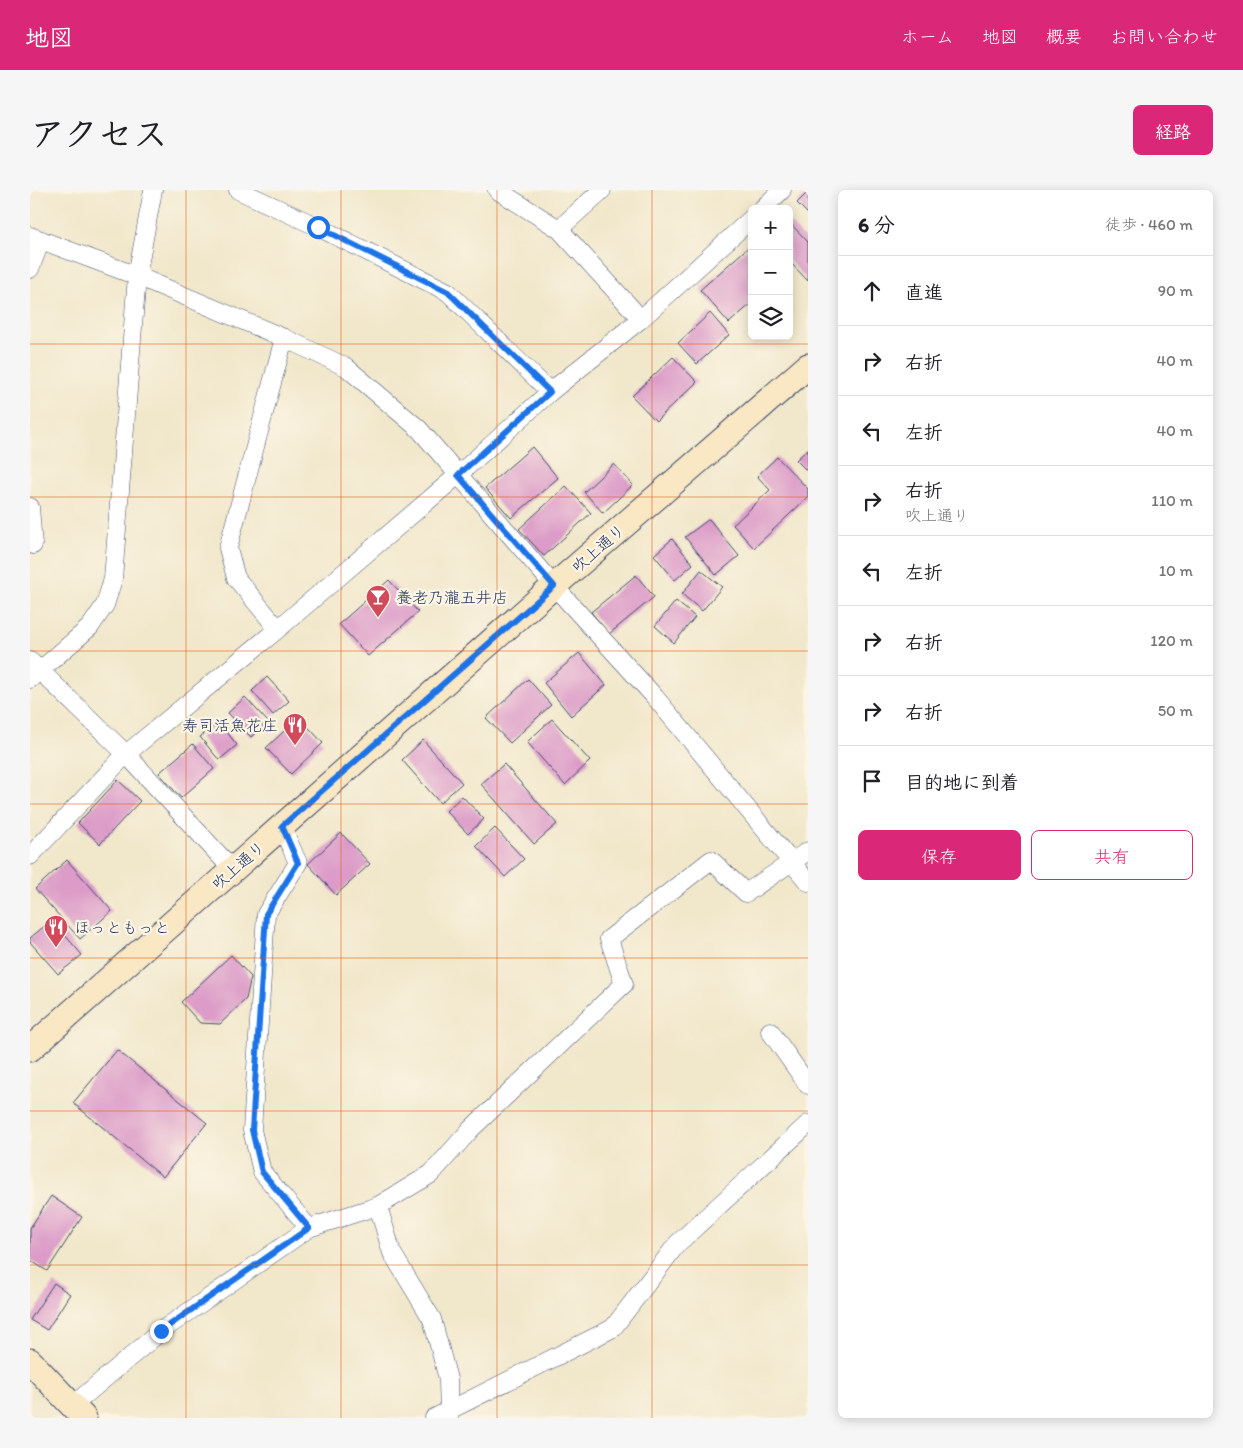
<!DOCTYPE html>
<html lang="ja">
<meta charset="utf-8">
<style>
:root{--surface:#fff;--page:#f6f6f6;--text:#202124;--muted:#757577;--line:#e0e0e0;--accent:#db2777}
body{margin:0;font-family:Itim,"Klee One",sans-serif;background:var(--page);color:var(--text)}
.controls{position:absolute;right:15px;top:15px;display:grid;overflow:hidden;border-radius:8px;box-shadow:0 2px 12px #0003}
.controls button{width:45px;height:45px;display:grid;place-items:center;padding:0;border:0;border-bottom:1px solid var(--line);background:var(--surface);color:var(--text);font:25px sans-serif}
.stop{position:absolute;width:15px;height:15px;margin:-11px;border:4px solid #1a73e8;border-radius:50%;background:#fff}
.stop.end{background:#1a73e8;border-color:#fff;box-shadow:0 1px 5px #0008}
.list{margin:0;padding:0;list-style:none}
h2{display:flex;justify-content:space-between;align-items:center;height:65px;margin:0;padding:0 20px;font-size:21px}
h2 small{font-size:16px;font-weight:400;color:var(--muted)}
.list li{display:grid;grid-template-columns:32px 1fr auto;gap:15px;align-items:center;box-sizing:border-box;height:70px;padding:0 20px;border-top:1px solid var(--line)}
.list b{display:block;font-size:19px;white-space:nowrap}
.list p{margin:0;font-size:16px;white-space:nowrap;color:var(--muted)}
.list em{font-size:16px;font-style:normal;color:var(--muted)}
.actions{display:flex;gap:10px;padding:15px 20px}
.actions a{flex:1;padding:11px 0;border:1px solid var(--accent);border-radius:8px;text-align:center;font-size:18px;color:var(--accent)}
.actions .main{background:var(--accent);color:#fff}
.icon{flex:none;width:28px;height:28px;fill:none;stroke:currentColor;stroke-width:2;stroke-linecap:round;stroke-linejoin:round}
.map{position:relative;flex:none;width:778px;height:1228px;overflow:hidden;border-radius:8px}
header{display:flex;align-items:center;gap:30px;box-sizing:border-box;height:70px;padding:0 25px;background:var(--accent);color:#fff}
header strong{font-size:24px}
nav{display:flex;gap:28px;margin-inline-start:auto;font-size:18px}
.intro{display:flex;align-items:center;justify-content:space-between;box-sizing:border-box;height:120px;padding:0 30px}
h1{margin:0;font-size:35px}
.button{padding:12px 22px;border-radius:8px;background:var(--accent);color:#fff;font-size:18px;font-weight:700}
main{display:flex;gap:30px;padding:0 30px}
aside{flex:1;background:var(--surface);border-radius:8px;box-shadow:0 2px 12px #0003}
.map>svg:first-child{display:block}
</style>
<header>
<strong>地図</strong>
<nav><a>ホーム</a><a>地図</a><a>概要</a><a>お問い合わせ</a></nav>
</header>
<div class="intro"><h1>アクセス</h1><a class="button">経路</a></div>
<main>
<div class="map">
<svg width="778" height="1228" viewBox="0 0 778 1228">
<rect width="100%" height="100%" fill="#fcf5e5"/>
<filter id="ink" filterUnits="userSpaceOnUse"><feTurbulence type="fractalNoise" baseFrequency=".02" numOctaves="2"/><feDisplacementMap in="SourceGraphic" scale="10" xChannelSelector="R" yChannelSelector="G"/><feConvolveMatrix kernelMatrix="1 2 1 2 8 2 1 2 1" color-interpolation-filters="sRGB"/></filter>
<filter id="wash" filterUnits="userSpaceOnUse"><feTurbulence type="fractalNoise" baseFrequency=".0096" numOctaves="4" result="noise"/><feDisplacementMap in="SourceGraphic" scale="20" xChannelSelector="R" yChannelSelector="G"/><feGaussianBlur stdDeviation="1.12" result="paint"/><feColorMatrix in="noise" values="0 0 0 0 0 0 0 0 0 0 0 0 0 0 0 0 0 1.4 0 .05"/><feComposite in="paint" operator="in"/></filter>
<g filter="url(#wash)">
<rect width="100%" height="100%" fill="#f1e7cb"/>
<g id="blocks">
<g fill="#dc9bc8">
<polygon points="778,2 778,24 767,13"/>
<polygon points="759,32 778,52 778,91 759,71"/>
<polygon points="722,54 722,113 699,133 670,100"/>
<polygon points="680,123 699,145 667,174 648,153"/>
<polygon points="643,167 667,192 626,231 602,206"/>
<polygon points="502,257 528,288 481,328 455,298"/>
<polygon points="778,259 778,282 766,270"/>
<polygon points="747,267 778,299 778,307 724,358 703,335 740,300 727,286"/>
<polygon points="584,274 603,295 573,323 554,302"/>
<polygon points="536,296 561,323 514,366 489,339"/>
<polygon points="679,329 709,366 686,385 655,347"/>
<polygon points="642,349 663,374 645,390 624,365"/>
<polygon points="671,380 692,397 672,421 652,404"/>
<polygon points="606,385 624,407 579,444 561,422"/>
<polygon points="359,390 388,422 338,466 309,434"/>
<polygon points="646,411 665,427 644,453 625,436"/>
<polygon points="549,463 576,495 541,526 514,493"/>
<polygon points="237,487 259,511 243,525 222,501"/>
<polygon points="498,489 521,515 480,553 456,528"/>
<polygon points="215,507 238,532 221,547 198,523"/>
<polygon points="269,527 293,553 261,584 236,558"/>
<polygon points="522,529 560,571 535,595 497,552"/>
<polygon points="189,532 207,555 189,570 170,547"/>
<polygon points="393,550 432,593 410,613 372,570"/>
<polygon points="163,554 184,579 151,608 129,583"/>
<polygon points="474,574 527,634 504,654 451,594"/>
<polygon points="88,590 110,611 70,654 48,633"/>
<polygon points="432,606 454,629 438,644 416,621"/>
<polygon points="465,638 494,669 475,687 446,656"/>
<polygon points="311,643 340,674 306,705 278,674"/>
<polygon points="37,670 82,721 50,749 5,699"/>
<polygon points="22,730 52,765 28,784 0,752 0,748"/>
<polygon points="201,765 221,787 216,809 190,834 170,833 151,812"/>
<polygon points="87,860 177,933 133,987 43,913"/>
<polygon points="21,1006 52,1027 17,1081 0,1070 0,1038"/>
<polygon points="24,1093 40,1104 17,1140 0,1130"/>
</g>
</g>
</g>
<g filter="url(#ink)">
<use href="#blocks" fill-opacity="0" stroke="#3b4b6e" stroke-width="1"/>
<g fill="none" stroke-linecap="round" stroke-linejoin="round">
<defs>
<g id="street">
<polyline points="208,0 288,37 418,102 520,202"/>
<polyline points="467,0 529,39 611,129"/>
<polyline points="732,19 752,0"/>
<polyline points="529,39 572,0"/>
<polyline points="0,46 107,86 254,148 316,177 389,239 524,396 624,506 778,692"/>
<polyline points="0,79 11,50"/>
<polyline points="0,317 3,355"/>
<polyline points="248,439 206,388 198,358 254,148"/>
<polyline points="0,471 96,564 203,680"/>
<polyline points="0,489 60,437 75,415 83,389 107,86 123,0"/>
<polyline points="252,637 268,673 236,724 222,940 232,982 279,1038"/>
<polyline points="0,666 96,564 248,439 428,285 520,202 611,129 722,28"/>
<polyline points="740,841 778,895"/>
<polyline points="348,1016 362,1063 402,1129 418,1189 419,1228"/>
<polyline points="42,1216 131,1141 279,1038 348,1016 401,984 441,939 594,794 579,749 681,670 716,703 778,661"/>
<polyline points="404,1228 583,1138 647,1054 778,934"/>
</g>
<g id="secondary">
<polyline points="0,859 524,396 778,176"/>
<polyline points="0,1171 54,1228"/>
</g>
</defs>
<use href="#street" stroke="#3b4b6e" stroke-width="19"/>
<use href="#secondary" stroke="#3b4b6e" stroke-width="27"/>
<use href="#street" stroke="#fff" stroke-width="18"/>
<use href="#secondary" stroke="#fae7c3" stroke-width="25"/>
</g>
</g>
<g fill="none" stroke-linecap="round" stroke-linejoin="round" filter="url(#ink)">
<polyline stroke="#1a73e8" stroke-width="6" points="131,1141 279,1038 232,982 222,940 236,724 268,673 252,636 524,396 428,285 520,202 418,102 288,37"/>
</g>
<path fill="none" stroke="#de5710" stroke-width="1" stroke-opacity="0.55" d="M156,0V1228M311,0V1228M467,0V1228M622,0V1228M0,154H778M0,307H778M0,461H778M0,614H778M0,768H778M0,921H778M0,1075H778"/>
<defs>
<symbol id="bar-pin" viewBox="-11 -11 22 30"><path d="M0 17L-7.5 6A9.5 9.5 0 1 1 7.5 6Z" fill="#d1495b" stroke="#fcf5e5"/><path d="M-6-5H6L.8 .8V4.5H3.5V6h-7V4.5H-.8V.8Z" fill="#fff"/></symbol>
<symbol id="restaurant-pin" viewBox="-11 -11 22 30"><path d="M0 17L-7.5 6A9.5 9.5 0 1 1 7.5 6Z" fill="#d1495b" stroke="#fcf5e5"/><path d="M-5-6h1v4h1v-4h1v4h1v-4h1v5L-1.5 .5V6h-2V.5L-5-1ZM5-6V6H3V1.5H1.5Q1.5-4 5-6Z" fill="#fff"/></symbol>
</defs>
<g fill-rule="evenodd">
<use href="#bar-pin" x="334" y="393" width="28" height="38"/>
<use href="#restaurant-pin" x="251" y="521" width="28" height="38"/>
<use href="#restaurant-pin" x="12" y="723" width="28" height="38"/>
</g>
<g text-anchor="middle" stroke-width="4.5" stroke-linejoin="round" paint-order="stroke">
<g font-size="16" fill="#1b2f5e" stroke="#fcf5e5">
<text transform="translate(568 358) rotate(-41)" y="6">吹上通り</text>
<text transform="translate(208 675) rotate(-41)" y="6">吹上通り</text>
</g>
<g font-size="16" fill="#1b2f5e" stroke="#fcf5e5" text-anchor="start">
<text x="366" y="413">養老乃瀧五井店</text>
<text x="248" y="541" text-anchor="end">寿司活魚花庄</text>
<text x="44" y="743">ほっともっと</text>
</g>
</g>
</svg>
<div class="controls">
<button>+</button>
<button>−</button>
<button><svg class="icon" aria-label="layers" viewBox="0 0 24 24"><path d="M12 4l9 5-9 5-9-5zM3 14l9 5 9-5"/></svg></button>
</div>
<div class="stop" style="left:288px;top:37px"></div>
<div class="stop end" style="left:131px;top:1141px"></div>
</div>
<aside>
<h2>6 分<small>徒歩 · 460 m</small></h2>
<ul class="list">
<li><svg class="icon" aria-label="ahead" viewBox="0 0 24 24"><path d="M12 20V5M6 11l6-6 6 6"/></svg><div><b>直進</b></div><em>90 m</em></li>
<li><svg class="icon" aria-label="right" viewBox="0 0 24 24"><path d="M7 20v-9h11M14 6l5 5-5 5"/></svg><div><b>右折</b></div><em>40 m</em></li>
<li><svg class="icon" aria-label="left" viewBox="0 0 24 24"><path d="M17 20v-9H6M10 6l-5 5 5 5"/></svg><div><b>左折</b></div><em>40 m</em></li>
<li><svg class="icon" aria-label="right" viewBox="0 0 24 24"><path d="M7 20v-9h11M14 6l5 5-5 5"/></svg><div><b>右折</b><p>吹上通り</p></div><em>110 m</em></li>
<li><svg class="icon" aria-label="left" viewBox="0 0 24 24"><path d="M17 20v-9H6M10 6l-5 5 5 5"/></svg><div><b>左折</b></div><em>10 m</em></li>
<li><svg class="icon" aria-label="right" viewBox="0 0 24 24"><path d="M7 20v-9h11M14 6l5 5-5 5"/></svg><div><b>右折</b></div><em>120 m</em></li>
<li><svg class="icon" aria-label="right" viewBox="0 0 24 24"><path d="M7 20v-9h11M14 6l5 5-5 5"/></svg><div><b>右折</b></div><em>50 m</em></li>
<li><svg class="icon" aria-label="arrive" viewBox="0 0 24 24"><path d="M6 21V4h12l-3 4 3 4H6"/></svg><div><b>目的地に到着</b></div></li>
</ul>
<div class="actions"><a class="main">保存</a><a>共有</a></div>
</aside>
</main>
